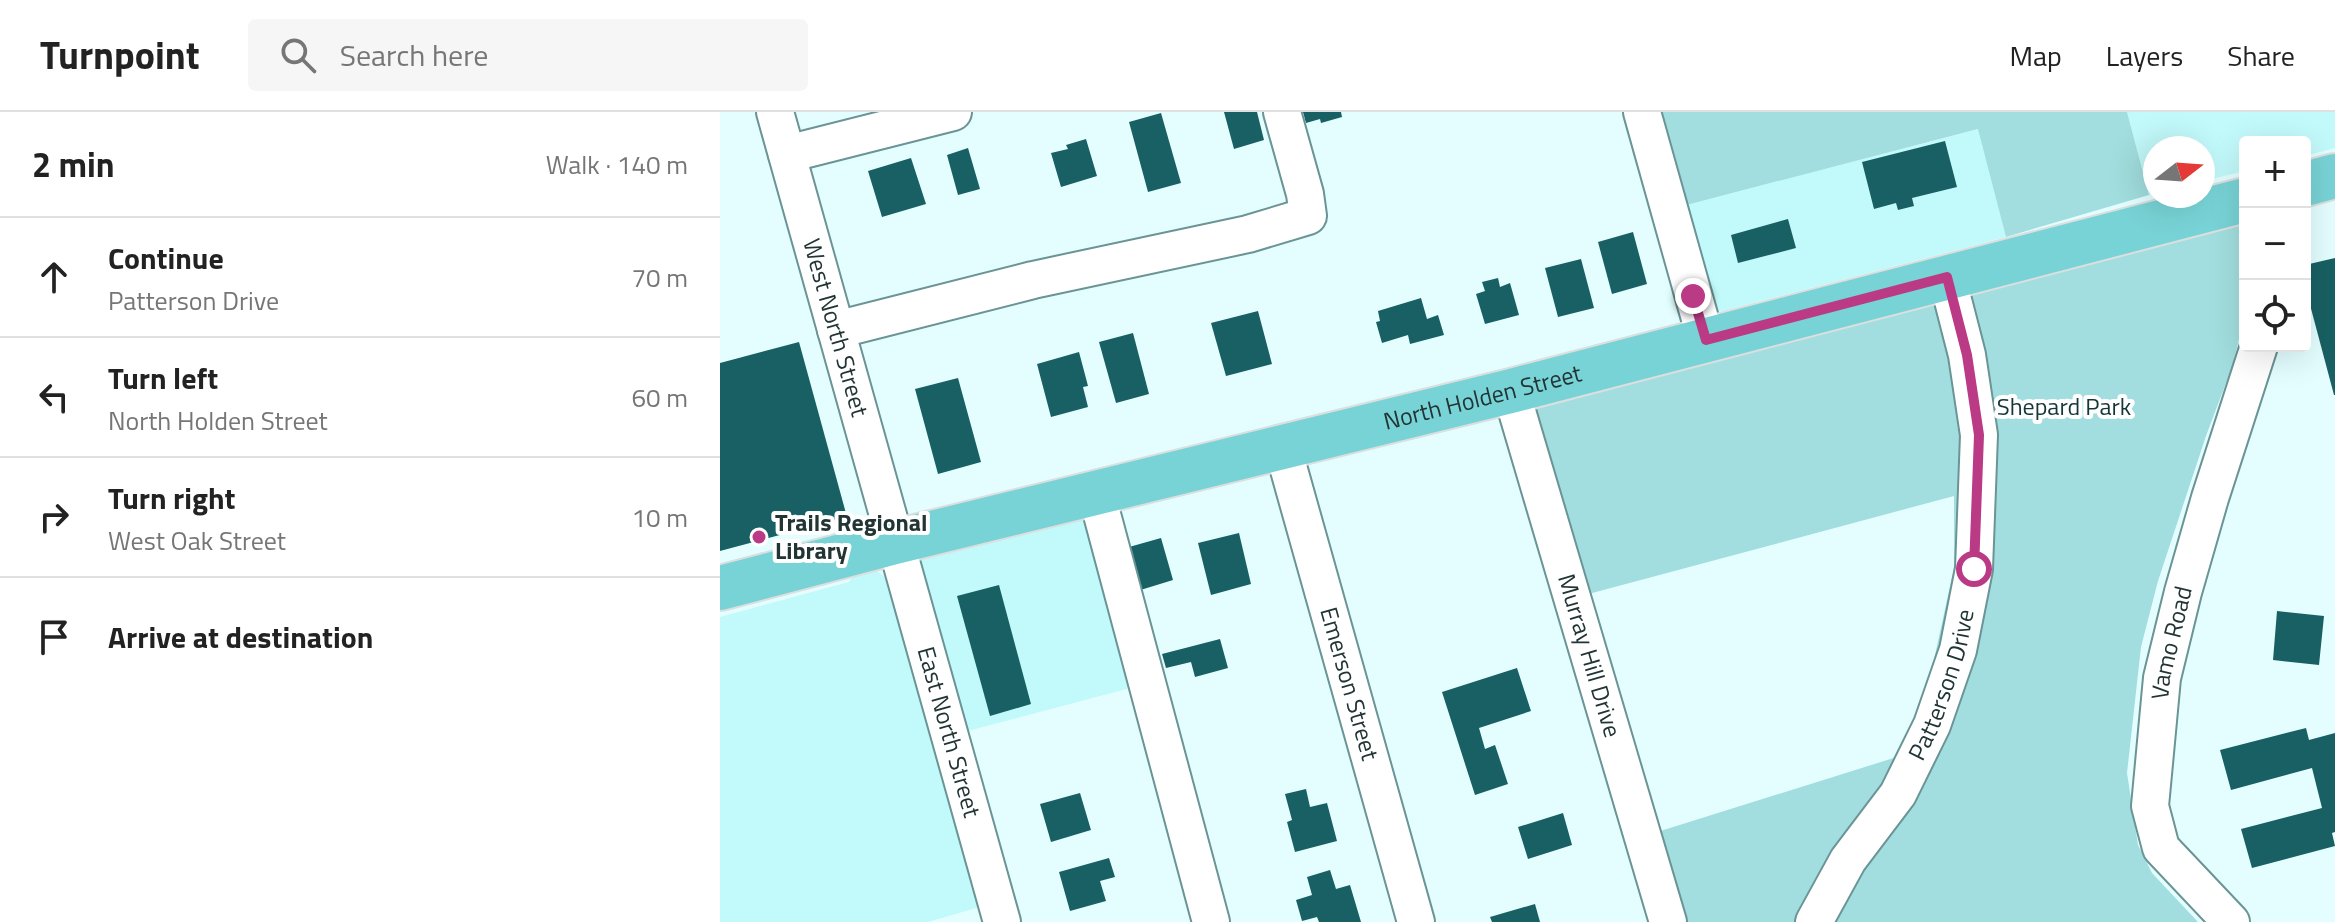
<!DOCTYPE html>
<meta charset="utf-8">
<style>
:root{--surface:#fff;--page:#f6f6f6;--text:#222;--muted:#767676;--line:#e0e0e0}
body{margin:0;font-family:"Titillium Web",sans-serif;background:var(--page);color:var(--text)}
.controls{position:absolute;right:24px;top:24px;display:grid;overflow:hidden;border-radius:8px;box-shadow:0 8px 32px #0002}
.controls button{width:72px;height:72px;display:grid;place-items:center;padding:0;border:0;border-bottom:2px solid var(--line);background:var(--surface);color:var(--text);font:40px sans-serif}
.compass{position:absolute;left:1423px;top:24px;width:72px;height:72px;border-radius:50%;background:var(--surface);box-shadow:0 8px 32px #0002;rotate:73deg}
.stop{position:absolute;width:24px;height:24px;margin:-18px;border:6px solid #ba3a85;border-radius:50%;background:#fff}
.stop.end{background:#ba3a85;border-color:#fff;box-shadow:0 2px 8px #0008}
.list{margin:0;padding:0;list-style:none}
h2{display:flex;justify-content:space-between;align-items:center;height:104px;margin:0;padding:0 32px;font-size:34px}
h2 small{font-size:26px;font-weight:400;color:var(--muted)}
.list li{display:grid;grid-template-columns:52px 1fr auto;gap:24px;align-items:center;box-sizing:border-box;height:120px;padding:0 32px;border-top:2px solid var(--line)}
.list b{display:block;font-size:30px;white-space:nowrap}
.list p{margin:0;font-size:26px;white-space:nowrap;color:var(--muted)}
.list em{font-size:26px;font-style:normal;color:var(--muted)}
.icon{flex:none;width:44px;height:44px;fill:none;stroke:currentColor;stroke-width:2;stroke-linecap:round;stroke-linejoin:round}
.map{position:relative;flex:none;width:1615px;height:810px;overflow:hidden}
header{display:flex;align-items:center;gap:48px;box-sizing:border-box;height:112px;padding:0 40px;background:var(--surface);border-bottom:2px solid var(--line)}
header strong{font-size:38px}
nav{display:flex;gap:44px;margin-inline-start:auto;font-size:28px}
.search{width:560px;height:72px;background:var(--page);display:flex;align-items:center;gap:20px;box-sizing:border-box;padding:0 28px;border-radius:8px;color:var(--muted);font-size:30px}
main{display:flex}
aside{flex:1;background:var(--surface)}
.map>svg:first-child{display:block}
</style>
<header>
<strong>Turnpoint</strong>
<div class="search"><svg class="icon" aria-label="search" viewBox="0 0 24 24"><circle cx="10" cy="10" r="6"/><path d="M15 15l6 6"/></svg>Search here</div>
<nav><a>Map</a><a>Layers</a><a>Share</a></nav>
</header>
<main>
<aside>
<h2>2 min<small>Walk · 140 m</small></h2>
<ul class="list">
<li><svg class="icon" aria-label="ahead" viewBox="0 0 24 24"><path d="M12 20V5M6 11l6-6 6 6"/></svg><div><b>Continue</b><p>Patterson Drive</p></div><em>70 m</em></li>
<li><svg class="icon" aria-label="left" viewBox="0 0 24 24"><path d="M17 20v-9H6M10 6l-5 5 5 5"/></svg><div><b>Turn left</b><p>North Holden Street</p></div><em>60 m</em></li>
<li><svg class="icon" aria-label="right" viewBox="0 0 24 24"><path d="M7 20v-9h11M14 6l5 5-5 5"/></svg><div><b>Turn right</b><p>West Oak Street</p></div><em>10 m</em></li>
<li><svg class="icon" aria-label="arrive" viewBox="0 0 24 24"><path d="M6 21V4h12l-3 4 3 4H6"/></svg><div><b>Arrive at destination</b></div></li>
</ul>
</aside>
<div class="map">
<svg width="1615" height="810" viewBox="0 0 1615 810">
<rect width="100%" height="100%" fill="#e4feff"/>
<g fill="#c2f9fa">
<polygon points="1407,0 1615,0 1615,36 1585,44 1585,30 1525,30 1525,59 1483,69 1483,36 1435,36 1435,81 1429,83"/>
<polygon points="1259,17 1286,125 1002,199 990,198 955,96"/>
<polygon points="369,400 418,574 244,620 199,457 201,448 210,442"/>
<polygon points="153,456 169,468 263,794 208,810 0,810 0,505 129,470 137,458"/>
</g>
<g fill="#a2dedf">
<polygon points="928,0 1407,0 1429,83 1286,125 1258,17 955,96"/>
<polygon points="1525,105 1525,204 1512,255 1486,324 1438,469 1421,535 1407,661 1418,733 1432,761 1478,810 960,810 934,721 1180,644 1208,575 1234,456 1234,384 861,484 810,308 815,289"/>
</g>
<g fill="#186063">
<polygon points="504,0 537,0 544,28 514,37"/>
<polygon points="583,0 621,0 622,5 601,11 600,7 586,11"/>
<polygon points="441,1 461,71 428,80 409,10"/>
<polygon points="366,27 377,64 341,75 331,41 348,37 346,33"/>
<polygon points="1225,29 1237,75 1192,86 1194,94 1178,98 1176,91 1154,97 1142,50"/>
<polygon points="248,36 260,77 238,83 227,43"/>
<polygon points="191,46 206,92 162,105 148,59"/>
<polygon points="1068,107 1076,136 1018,151 1011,123"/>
<polygon points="913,120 927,172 892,182 878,130"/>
<polygon points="1615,146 1615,283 1614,283 1585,174 1585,153"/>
<polygon points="861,147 874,196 838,205 825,156"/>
<polygon points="778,166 780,175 790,171 799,203 765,212 756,182 765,179 762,170"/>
<polygon points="701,186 707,207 718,203 724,223 690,232 688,223 662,231 656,210 660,209 658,199"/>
<polygon points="538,199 552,252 506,264 491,211"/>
<polygon points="413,221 429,282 396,291 379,230"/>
<polygon points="79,230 127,405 0,439 0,251"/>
<polygon points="359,240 368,274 363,275 368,295 331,305 317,252"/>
<polygon points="238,266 261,350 218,362 195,277"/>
<polygon points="519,421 531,472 491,483 478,431"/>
<polygon points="441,426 453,468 414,480 402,437"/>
<polygon points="279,473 311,592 270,604 237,484"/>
<polygon points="1557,499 1604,504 1599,553 1553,548"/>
<polygon points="500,527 508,556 475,565 471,550 446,556 442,542"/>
<polygon points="797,556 811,599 759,616 765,637 775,633 788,672 755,683 722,580"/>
<polygon points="1586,616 1589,628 1615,621 1615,720 1612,721 1615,734 1532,756 1521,717 1602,696 1592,656 1511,678 1500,638"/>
<polygon points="586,677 590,695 607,691 617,729 575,740 567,710 572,708 565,682"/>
<polygon points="360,681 371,718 331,730 320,692"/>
<polygon points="843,701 852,733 808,747 798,715"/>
<polygon points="389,746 395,765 380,769 386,789 350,799 339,760"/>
<polygon points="610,758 616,777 630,773 641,810 599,810 597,805 582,809 576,788 592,783 587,765"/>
<polygon points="815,792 820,810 772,810 770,805"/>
</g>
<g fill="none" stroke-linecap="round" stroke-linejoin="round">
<defs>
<g id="minor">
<path id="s1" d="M55,0L282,810"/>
<polyline points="922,0 986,228"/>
<polyline points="67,42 233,0"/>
<polyline points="116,218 313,168 528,122 588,104 585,82 562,0"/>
<path id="s2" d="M791,279L948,810"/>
<path id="s3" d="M562,333L696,810"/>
<polyline points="376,380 491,810"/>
<path id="s4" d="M1094,810L1128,748L1178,682L1212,613L1238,538L1254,457L1259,323L1247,243L1227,165"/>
<path id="s5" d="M1511,810L1441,736L1430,694L1442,566L1463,480L1490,386L1539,234"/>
</g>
<g id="major">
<polyline points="1585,72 1615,64"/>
<path id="s6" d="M0,476L175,430L791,279L1525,88"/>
</g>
</defs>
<use href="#minor" stroke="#6a9495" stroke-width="40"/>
<use href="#major" stroke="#dcdfdf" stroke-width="48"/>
<use href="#minor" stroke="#fff" stroke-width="36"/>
<use href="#major" stroke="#78d3d6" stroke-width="44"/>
</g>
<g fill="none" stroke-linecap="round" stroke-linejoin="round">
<polyline stroke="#ba3a85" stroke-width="10" points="973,184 986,228 1227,165 1247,243 1259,323 1254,457"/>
</g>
<circle fill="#ba3a85" stroke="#fff" stroke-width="3" cx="39" cy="425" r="8"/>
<g text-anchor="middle" stroke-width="8" stroke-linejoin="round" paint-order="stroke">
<g font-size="24" fill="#223434" stroke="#fff">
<text dy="8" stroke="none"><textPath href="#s1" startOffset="224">West North Street</textPath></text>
<text dy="8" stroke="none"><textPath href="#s6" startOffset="786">North Holden Street</textPath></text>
<text dy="8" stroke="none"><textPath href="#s5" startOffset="310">Vamo Road</textPath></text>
<text dy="8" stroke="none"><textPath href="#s2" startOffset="276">Murray Hill Drive</textPath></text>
<text dy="8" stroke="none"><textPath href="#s3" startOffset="248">Emerson Street</textPath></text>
<text dy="8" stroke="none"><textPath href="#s4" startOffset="272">Patterson Drive</textPath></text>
<text dy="8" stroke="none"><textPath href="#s1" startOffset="644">East North Street</textPath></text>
</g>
<g font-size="24" fill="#153738" stroke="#fff">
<text x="1344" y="303">Shepard Park</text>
</g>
<g font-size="24" font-weight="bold" fill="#223434" stroke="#fff" text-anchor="start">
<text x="55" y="419">Trails Regional<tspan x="55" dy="28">Library</tspan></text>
</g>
</g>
</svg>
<div class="controls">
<button>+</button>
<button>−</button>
<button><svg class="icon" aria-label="locate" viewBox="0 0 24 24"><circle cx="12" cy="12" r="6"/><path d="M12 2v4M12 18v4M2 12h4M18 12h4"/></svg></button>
</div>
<svg class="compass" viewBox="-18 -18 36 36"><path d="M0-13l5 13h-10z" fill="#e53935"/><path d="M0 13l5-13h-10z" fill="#767676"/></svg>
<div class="stop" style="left:1254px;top:457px"></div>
<div class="stop end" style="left:973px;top:184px"></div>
</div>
</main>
